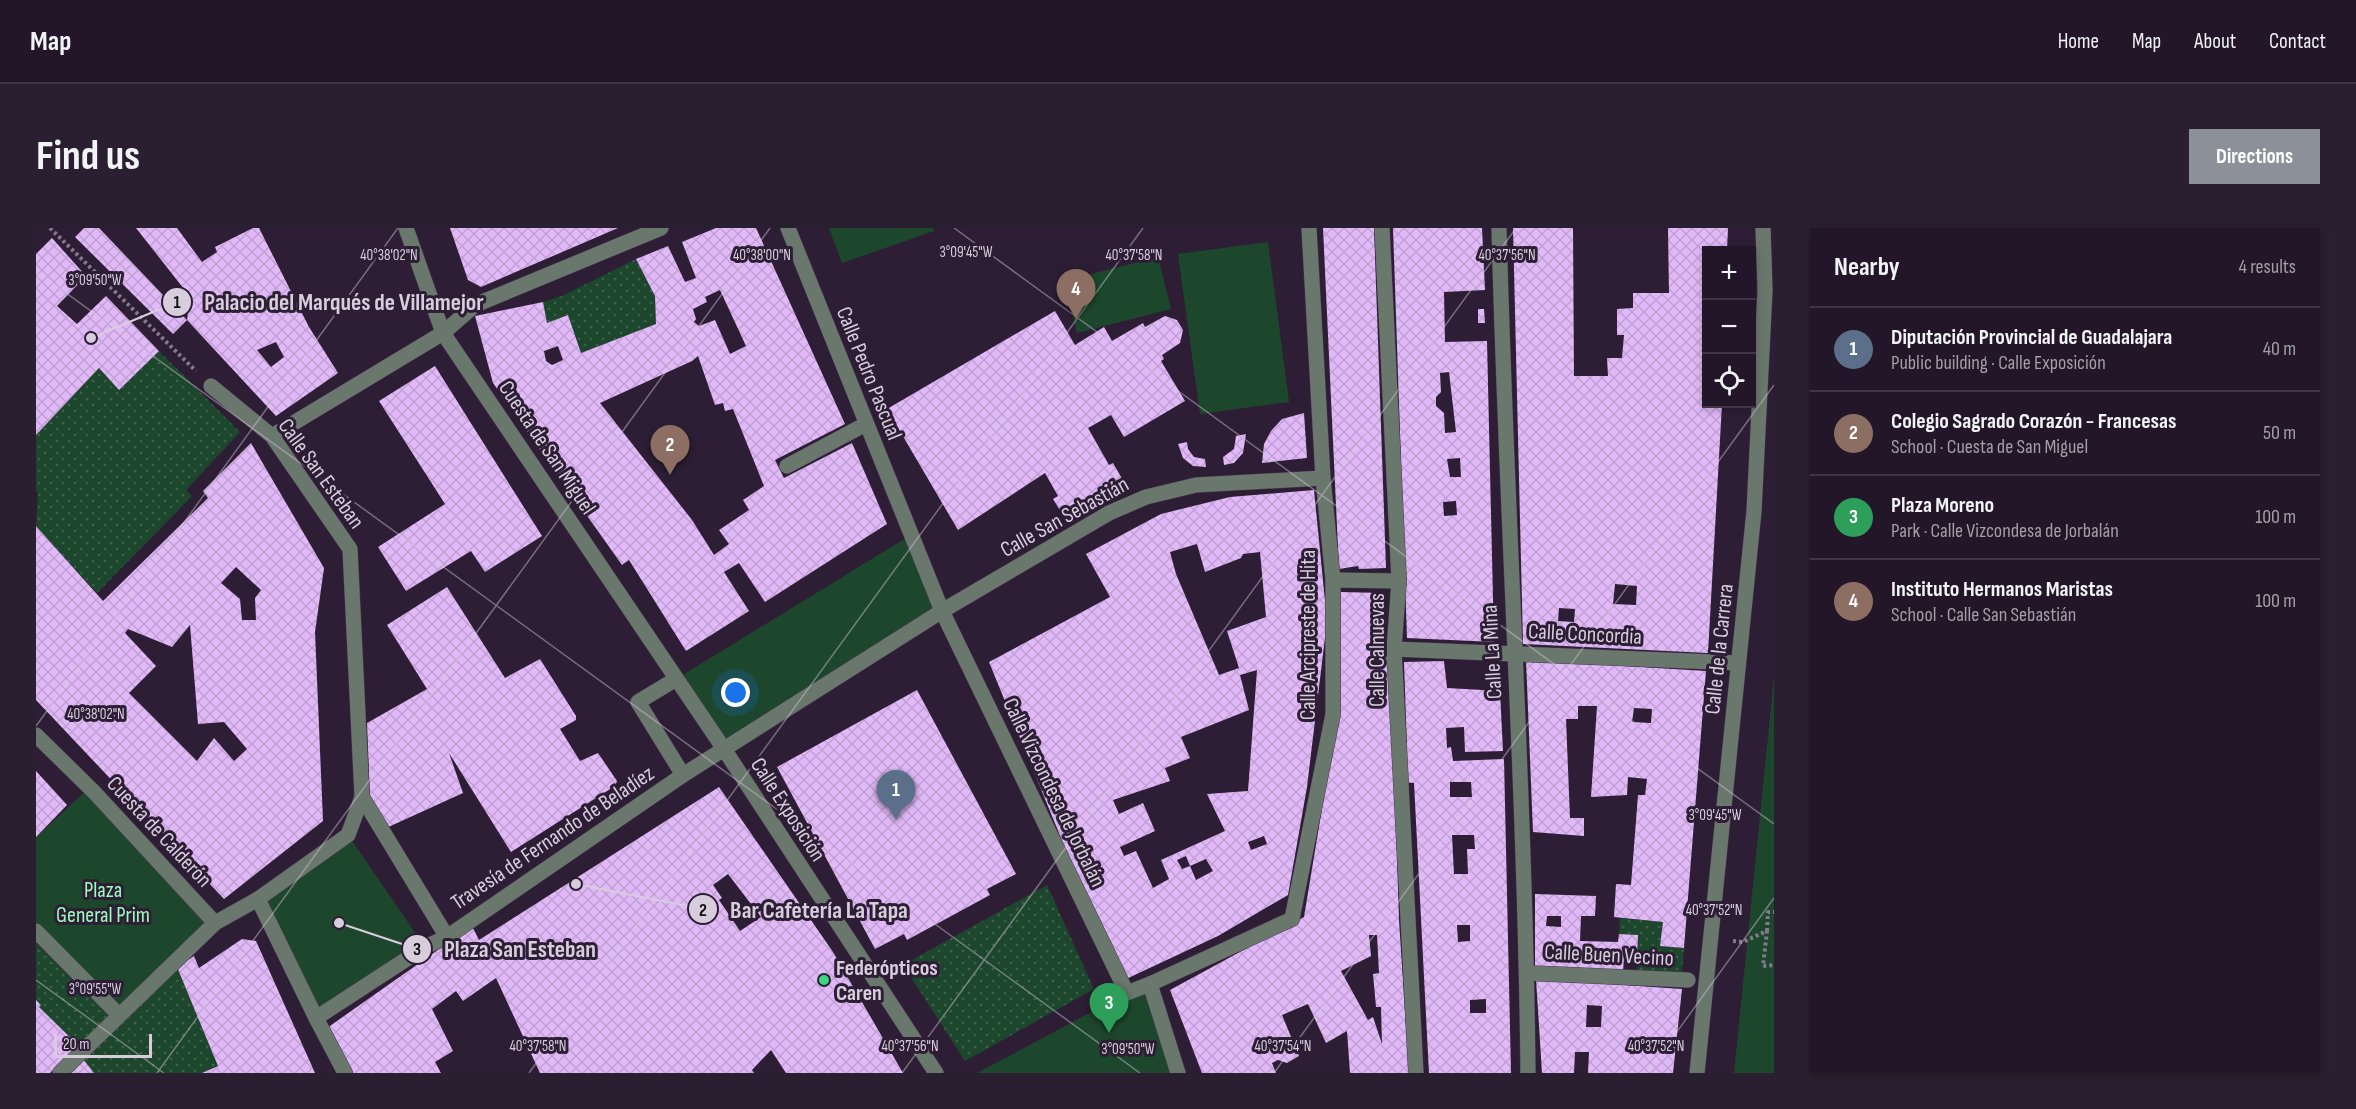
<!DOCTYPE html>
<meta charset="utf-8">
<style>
:root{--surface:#221628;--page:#2a1f30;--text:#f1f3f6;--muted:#a29fa8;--line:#3f3545;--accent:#8c9099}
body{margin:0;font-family:"Sofia Sans Condensed",sans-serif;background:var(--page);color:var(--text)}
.controls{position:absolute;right:18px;top:18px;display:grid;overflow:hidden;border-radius:0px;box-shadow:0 3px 9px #0003}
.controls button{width:54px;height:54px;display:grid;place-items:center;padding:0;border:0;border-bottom:2px solid var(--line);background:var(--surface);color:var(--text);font:30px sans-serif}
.scale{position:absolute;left:18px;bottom:15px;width:98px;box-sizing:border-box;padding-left:6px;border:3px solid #d7cddd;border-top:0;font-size:16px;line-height:21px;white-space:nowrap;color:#d7cddd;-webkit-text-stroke:4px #2d1e35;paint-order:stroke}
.you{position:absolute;left:700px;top:465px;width:21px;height:21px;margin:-15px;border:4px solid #fff;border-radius:50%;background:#1a73e8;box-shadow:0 0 0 9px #1a73e833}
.badge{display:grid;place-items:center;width:39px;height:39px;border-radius:50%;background:var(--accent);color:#fff;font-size:20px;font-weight:700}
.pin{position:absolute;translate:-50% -50px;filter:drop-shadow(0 2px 3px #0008)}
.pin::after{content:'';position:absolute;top:32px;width:21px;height:18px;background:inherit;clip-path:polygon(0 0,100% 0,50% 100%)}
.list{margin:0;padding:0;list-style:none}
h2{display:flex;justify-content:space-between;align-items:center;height:78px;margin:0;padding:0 24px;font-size:26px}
h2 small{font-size:20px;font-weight:400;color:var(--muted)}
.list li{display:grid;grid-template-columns:39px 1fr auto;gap:18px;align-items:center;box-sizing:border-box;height:84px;padding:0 24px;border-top:2px solid var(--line)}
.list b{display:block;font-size:22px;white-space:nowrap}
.list p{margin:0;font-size:20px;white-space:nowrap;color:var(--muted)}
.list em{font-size:20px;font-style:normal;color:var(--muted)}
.icon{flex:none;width:33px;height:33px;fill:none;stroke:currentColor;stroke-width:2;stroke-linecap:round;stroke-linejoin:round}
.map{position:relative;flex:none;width:1738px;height:845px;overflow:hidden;border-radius:0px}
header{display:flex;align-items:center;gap:36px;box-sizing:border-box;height:84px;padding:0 30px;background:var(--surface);border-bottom:2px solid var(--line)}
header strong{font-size:28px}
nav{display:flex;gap:33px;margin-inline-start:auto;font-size:21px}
.intro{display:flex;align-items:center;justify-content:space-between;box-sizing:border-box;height:144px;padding:0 36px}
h1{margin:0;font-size:42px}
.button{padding:15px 27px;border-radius:0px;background:var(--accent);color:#fff;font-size:21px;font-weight:700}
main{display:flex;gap:36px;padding:0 36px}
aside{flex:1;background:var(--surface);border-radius:0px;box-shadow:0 3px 9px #0003}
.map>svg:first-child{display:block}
</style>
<header>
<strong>Map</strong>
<nav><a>Home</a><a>Map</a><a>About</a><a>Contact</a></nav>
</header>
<div class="intro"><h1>Find us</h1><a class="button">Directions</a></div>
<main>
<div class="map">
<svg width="1738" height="845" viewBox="0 0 1738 845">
<defs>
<pattern id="grass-dots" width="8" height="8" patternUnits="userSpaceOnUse" patternTransform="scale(1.5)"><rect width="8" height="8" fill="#1d472c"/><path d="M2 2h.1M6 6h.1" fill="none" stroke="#3d604a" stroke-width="1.8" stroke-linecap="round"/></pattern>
<pattern id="building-cross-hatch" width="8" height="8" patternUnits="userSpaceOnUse" patternTransform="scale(1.5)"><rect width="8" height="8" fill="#e1b9f9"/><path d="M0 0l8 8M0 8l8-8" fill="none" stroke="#c1a0d4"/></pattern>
</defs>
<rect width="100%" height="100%" fill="#2d1e35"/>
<g fill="url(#grass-dots)">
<polygon points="600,31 619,68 620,96 545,125 532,87 511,95 507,74 526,68"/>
<polygon points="123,123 204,204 150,262 156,268 61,365 0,298 2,266 0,263 0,207 63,140 83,162"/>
<polygon points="1011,657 1058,761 929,833 867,737"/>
<polygon points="1584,690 1627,694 1624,718 1648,720 1646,747 1601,745 1602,707 1583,706"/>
<polygon points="0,715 74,789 43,818 3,779 5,777 0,772"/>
<polygon points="141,739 182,838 166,845 58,845 47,831"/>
</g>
<g fill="#1d472c">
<polygon points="793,0 897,0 898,3 806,35"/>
<polygon points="1232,14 1253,174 1164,186 1142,26"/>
<polygon points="1122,29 1135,81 1041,105 1028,53"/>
<polygon points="875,307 906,383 688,521 640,451"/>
<polygon points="1738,449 1738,845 1698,845"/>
<polygon points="53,560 179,695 83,787 0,704 0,609"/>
<polygon points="312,607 389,719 280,790 222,671"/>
<polygon points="1114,756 1142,845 941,845 1091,765"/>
</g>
<g fill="url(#building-cross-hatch)" fill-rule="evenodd">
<polygon points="48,0 63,0 151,92 137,106 39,9"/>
<path d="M100,0H141L166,34L181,24L179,19L217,0H223L273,99L302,145L240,188L151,92L153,74L148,61ZM240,114L248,129L235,139L221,122Z"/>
<polygon points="414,0 582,0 445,59 432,52"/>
<path d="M680,0H720L809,196L739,232L748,250L816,215L851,296L729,374L703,335L688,344L713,383L650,423L593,332L586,337L457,155L439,88L507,74L511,95L532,87L545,125L620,96L619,68L600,31L632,18L649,54L660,50L646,14ZM684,62L710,118L694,126L679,92L663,98L658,94L660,91L657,81L671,74L669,69ZM522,118L527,132L516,137L510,133L508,123ZM662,128L679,177L687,175L689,183L697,181L728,258L707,272L713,282L683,302L693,316L678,327L656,292L564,175L656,133Z"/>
<polygon points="1287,0 1338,0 1350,340 1323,341 1322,338 1303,341"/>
<path d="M1357,0H1446L1449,62L1408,64L1409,114L1451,113L1458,414L1371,410ZM1413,144L1420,204L1409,205L1408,185L1400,178V169L1405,164L1404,145ZM1424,230L1425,249H1414L1411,231ZM1420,273L1421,287L1408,288L1407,274Z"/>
<path d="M1477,0H1537L1538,148H1572L1571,130H1586L1588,107H1581V81L1597,80V65H1633L1632,0H1692L1691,22H1670V176H1686L1672,425L1487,416ZM1579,356L1601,358L1600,377L1577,376ZM1523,380L1539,381L1538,394L1522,393Z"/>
<polygon points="16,10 50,48 21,78 41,96 70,68 123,123 83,162 63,140 0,207 0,26"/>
<polygon points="1442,81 1448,81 1449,95 1442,95"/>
<polygon points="1019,83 1039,117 1068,99 1076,113 1107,95 1109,99 1129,88 1141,92 1147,102 1144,115 1126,127 1128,131 1125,133 1149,173 1088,209 1075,187 1052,200 1073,237 1077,235 1088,254 1028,289 1017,271 1022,268 1009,245 922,302 851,181"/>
<polygon points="399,138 506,308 449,344 435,323 370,363 342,319 409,276 343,173"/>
<polygon points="1268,185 1271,230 1226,235 1228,216 1235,203 1246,191"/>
<polygon points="1210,206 1207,225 1198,235 1188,237 1187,229 1198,221 1200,208"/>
<polygon points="1151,214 1152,221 1158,229 1169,231 1170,239 1157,238 1147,230 1142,216"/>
<path d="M215,215L288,340L279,404L287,593L188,671L0,472V298L67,373L172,270L167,263ZM200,339L225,362L219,370L220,392H206L204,371L185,355ZM154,397L162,496L188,494L211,521L198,533L178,510L161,533L93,465L120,438L89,405L92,401L136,419Z"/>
<path d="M1278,262L1291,393L1271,559L1252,667L1182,708L1088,752L1025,610L953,434L1074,369L1050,326L1125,286L1194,269ZM1161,316L1169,344L1205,330L1207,326L1224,324L1230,389L1191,403L1203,440L1183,447L1140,346L1134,324ZM1221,442L1212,563L1171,566L1189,603L1125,632L1133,651L1117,660L1100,623L1088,628L1084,619L1119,603L1107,575L1083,586L1077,572L1134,553L1129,540L1154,530L1145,509L1213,482L1204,447ZM1228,608L1231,616L1215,622L1212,614ZM1150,628L1154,638L1170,631L1177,643L1160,652L1154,638L1146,641L1141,632Z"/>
<polygon points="411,359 469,450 504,431 540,488 540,492 524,501 544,533 562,525 581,553 579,558 475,624 413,525 427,565 348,601 334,571 331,495 391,461 351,397"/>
<path d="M1304,364L1347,365L1357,501L1363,692L1373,845H1314L1311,803L1290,815L1272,776L1246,787L1263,828L1251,835L1242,832L1236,835L1240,845H1166L1134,762L1268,689L1299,502ZM1333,707H1341L1343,745L1337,746L1340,779H1345L1346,816L1337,789L1332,792L1305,743L1335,728Z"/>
<path d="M1490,432L1670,443L1648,720L1624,718L1627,694L1578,689L1580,656L1595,657L1602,567H1609L1611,551L1592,549L1591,567L1555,569L1561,478H1542V491H1530L1534,590H1548V608L1497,604ZM1598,480L1616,481L1615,495L1596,494Z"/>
<path d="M1408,433L1411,460L1464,463L1467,523L1429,524L1428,499L1410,500L1411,520L1415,519L1417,533L1468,531L1475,845H1393L1378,555L1367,554L1371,521L1368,434ZM1414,554H1435L1436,569H1414ZM1416,607H1438L1439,621H1431L1432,646H1418ZM1421,697H1434V713L1422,714ZM1450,771V785H1434V772Z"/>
<polygon points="881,462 980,646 951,661 954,667 871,712 868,706 839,721 741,539"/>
<polygon points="0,543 31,577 0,609"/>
<path d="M683,559L797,724L867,845H750L735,822L716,842L718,845H504L460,750L427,773L420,763L396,781L417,823L399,834L405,845H316L291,800L436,698L443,712ZM692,646L725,689L704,703L683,672L686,670L677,657Z"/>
<path d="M1499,666L1560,668L1559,688H1545L1544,713L1582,714L1583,706L1602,707L1601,731L1588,730L1587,744L1499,739ZM1511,688H1525V699L1510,698Z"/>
<polygon points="206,711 220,713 279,845 166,845 182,838 141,739 158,728 163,740"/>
<path d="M1500,751L1646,761L1637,845H1552L1553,824H1539L1538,845H1506ZM1551,777L1566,778L1565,799H1550Z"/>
<polygon points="0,772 5,777 3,779 43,818 14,845 0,845"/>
<polygon points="47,831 58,845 31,845"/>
</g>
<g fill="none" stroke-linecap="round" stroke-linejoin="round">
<defs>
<g id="minor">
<polyline points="370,0 407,105 688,521 900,845"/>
<polyline points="1346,0 1363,353 1358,421 1380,845"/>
<path d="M1463,0C1470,282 1489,563 1492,845"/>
<polyline points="236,208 407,105 439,77 625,0"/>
<polyline points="751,238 830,196"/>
<polyline points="1297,352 1363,353"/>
<polyline points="1358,421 1702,435"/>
<polyline points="640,451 602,474 647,547 906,383 752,0"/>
<polyline points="0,507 58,564 179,695 222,671 312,607 326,569 314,321 236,208 175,158"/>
<polyline points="222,671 280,790 389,719 411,709 326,569"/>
<polyline points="0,703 83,787"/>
<polyline points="411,709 647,547"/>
<polyline points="1491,745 1652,752"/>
<polyline points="1114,756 1256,691 1297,486 1297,352 1287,250 1273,0"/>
<polyline points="280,790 309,845"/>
<polyline points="24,845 179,695"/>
<polyline points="1142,845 1114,756 1091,765 906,383 1073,285 1110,269 1160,257 1287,250"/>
<polyline points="1661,845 1718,283 1729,62 1727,0"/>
</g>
</defs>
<use href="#minor" stroke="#483a50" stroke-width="16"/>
<g stroke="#85798c" stroke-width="4" stroke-dasharray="3 3" stroke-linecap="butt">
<polyline points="14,0 160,143"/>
<polyline points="1731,703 1732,684 1738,684"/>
<polyline points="1697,713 1707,714 1731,703 1727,738 1738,737"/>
</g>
<use href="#minor" stroke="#6a776d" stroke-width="15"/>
</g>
<path fill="none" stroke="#d7cddd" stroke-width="1.5" stroke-opacity="0.45" d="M918,0L1738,596M0,43L1104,845M0,498L362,0M0,752L128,845M121,845L734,0M493,845L1107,0M866,845L1480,0M1238,845L1738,157M1611,845L1738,670"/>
<circle fill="#3ad77f" stroke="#2d1e35" stroke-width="2" cx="788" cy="752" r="6"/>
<g text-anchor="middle" stroke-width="6" stroke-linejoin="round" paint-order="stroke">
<g font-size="22" fill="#d7cddd" stroke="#2d1e35">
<text transform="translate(834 145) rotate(68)" y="8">Calle Pedro Pascual</text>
<text transform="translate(512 219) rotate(56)" y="8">Cuesta de San Miguel</text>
<text transform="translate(286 245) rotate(54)" y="8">Calle San Esteban</text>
<text transform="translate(1028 288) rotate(-29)" y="8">Calle San Sebastián</text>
<text transform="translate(1549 405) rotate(3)" y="8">Calle Concordia</text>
<text transform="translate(1271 407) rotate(-90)" y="8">Calle Arcipreste de Hita</text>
<text transform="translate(1682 421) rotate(-84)" y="8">Calle de la Carrera</text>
<text transform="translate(1340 422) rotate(-90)" y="8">Calle Calnuevas</text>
<text transform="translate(1455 424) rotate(-93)" y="8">Calle La Mina</text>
<text transform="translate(1019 564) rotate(64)" y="8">Calle Vizcondesa de Jorbalán</text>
<text transform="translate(753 581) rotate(57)" y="8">Calle Exposición</text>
<text transform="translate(124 603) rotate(47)" y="8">Cuesta de Calderón</text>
<text transform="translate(516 609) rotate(-34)" y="8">Travesía de Fernando de Beladíez</text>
<text transform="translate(1573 726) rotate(3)" y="8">Calle Buen Vecino</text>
</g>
<g font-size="22" fill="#9cfcbb" stroke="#2d1e35">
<text x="67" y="669">Plaza<tspan x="67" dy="25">General Prim</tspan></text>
</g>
<g font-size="22" font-weight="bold" fill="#d7cddd" stroke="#2d1e35" text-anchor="start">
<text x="800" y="747">Federópticos<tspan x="800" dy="25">Caren</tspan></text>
</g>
</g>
<g font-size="15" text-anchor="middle" fill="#d7cddd" stroke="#2d1e35" stroke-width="6" stroke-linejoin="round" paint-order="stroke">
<text x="930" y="29">3°09'45"W</text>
<text x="1471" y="32">40°37'56"N</text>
<text x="353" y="32">40°38'02"N</text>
<text x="726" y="32">40°38'00"N</text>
<text x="1098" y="32">40°37'58"N</text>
<text x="59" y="57">3°09'50"W</text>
<text x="60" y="491">40°38'02"N</text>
<text x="1679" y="592">3°09'45"W</text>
<text x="1678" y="687">40°37'52"N</text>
<text x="59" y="766">3°09'55"W</text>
<text x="502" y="823">40°37'58"N</text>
<text x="874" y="823">40°37'56"N</text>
<text x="1247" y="823">40°37'54"N</text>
<text x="1620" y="823">40°37'52"N</text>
<text x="1092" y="826">3°09'50"W</text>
</g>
<path fill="none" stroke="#d7cddd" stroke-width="2" d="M55 110L141 74M540 656L667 681M303 695L381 721"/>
<g fill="#d7cddd" stroke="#2d1e35" stroke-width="2">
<circle cx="55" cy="110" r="6"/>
<circle cx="540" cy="656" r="6"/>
<circle cx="303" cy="695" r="6"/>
<circle cx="141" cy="74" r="15"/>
<circle cx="667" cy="681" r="15"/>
<circle cx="381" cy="721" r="15"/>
</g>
<g font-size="18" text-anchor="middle" font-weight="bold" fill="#111">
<text x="141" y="80">1</text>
<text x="667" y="688">2</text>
<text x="381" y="727">3</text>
</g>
<g font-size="24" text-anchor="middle" font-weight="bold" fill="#d7cddd" stroke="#2d1e35" stroke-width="6" stroke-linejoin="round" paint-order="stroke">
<text x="308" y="82">Palacio del Marqués de Villamejor</text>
<text x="783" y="690">Bar Cafetería La Tapa</text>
<text x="484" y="729">Plaza San Esteban</text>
</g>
</svg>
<div class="controls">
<button>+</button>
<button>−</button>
<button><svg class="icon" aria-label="locate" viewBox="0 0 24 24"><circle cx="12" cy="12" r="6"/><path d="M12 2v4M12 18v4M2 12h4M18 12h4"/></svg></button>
</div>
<div class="scale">20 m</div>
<div class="you"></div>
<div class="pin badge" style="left:860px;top:592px;background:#5c6f8a">1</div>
<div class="pin badge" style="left:634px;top:247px;background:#8d6e63">2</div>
<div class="pin badge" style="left:1073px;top:805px;background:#2e9e5b">3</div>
<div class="pin badge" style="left:1040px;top:91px;background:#8d6e63">4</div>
</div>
<aside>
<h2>Nearby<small>4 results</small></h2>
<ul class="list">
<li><span class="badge" style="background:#5c6f8a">1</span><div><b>Diputación Provincial de Guadalajara</b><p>Public building · Calle Exposición</p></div><em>40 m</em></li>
<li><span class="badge" style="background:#8d6e63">2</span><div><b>Colegio Sagrado Corazón - Francesas</b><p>School · Cuesta de San Miguel</p></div><em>50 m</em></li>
<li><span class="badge" style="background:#2e9e5b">3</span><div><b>Plaza Moreno</b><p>Park · Calle Vizcondesa de Jorbalán</p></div><em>100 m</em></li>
<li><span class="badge" style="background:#8d6e63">4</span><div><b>Instituto Hermanos Maristas</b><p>School · Calle San Sebastián</p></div><em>100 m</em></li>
</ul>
</aside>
</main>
